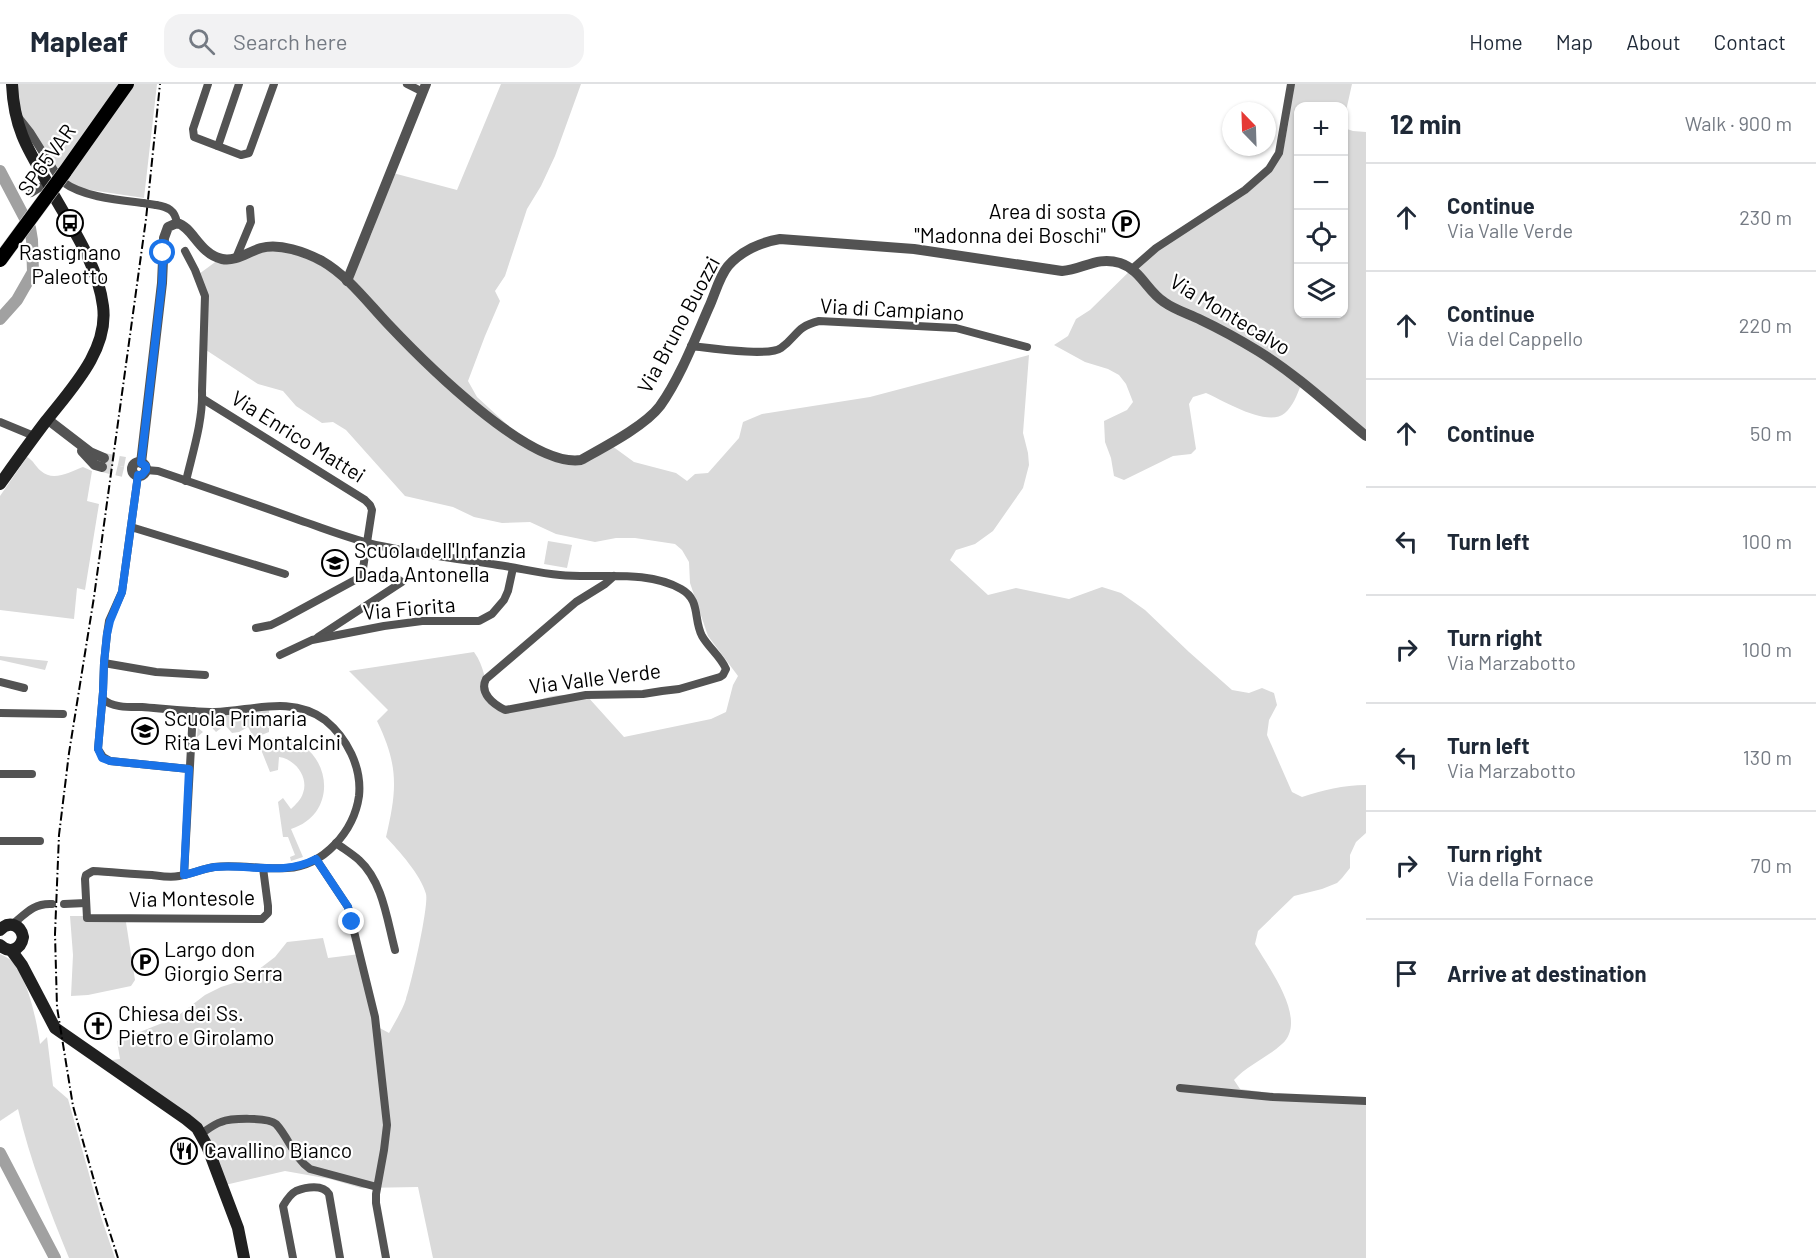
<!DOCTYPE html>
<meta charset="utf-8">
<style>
:root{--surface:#fff;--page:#f2f2f3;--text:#1f2937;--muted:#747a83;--line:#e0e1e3}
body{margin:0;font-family:Barlow,sans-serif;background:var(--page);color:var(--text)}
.controls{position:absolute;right:18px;top:18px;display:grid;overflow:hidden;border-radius:12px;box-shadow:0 2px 4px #0004}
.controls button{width:54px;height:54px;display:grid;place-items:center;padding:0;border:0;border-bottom:2px solid var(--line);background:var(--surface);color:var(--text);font:30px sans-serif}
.compass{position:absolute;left:1222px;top:18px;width:54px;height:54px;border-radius:50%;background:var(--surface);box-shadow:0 2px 4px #0004;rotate:337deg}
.stop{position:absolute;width:18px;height:18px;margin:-14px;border:4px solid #1a73e8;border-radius:50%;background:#fff}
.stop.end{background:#1a73e8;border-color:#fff;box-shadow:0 2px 6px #0008}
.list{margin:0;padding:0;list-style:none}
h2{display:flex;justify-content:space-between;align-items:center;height:78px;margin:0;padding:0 24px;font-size:26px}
h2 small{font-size:20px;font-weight:400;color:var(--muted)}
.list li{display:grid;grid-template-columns:39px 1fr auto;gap:18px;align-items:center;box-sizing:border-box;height:108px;padding:0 24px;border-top:2px solid var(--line)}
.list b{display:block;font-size:22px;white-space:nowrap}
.list p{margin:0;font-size:20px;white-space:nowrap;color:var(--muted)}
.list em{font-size:20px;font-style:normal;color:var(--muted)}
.icon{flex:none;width:33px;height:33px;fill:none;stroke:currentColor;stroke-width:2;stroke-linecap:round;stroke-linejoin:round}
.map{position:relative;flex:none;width:1366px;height:1174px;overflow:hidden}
header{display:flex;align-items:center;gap:36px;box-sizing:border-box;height:84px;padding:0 30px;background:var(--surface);border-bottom:2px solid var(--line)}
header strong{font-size:28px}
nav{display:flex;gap:33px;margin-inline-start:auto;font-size:21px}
.search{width:420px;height:54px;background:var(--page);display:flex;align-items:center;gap:15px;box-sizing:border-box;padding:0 21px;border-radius:18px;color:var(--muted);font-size:22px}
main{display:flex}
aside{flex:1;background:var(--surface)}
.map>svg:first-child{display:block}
</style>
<header>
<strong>Mapleaf</strong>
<div class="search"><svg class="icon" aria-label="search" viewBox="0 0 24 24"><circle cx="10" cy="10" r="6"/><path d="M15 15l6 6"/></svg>Search here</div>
<nav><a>Home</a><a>Map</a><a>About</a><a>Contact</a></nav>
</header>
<main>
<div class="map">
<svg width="1366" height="1174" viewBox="0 0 1366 1174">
<rect width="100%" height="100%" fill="#fff"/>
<g fill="#dadada">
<polygon points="17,0 157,0 144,114 77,104 62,96 20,29"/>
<path d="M501,0H581L555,72L541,102L527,125L505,192L495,207L500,217L485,252L468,297L477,313L513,346L536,361L571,375L608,359L634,378L676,389L687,397L695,390L708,389L739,354L743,338L762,330L870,313L1029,271L1023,349L1028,369L1029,381L1023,404L993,447L975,460L956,466L950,476L988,511L1016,504L1069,515L1102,503L1121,509L1145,526L1189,568L1232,606L1249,609L1262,604L1274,609L1277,621L1269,636L1267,651L1292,708L1302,713C1323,706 1343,701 1366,701V749L1356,758L1350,771V784L1342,794L1337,799L1322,805L1294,812L1258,847L1255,860C1268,883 1309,936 1282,960C1267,974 1248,981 1234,996L1240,1005L1280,1010L1366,1014V1174H433L418,1103L361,1104L330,1095L285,1087L225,1101L205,1057L112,976L120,975L117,957L175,934L205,911L221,903L246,895L275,873L287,858L323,854L328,874L360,870L376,942L389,949C395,938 402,927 406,915C411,901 429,822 426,810C421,791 399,767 386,753C397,706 399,682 377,637L388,626L349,587L474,568C485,583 484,598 492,612C506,636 535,615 553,612C564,610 576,612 587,612L624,653L711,635L726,628L733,601L738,592L708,552L690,499L689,478L682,466L675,460L635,454H616L595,458L556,450L530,438L502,439L474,433L453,423L405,412L346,346L333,338L322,339L296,322L283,307L258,300L206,266L199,190L218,176L280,162L345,193L371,151L393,89L457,106Z"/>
<path d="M1291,0H1352L1344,36V22H1298V230H1344V44L1353,47L1366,48V351L1301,301C1297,311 1293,322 1285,329C1268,344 1224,317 1206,309L1193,313L1189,320L1196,365L1191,370L1173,372L1124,396L1114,392L1111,374L1105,358L1104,337L1127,326L1133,318L1126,300L1119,291L1108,285L1085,278L1054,261L1068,252L1076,235L1090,226L1141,176L1228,119L1283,67L1289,36Z"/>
<path d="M27,373C34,377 35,382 41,387C53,398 70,388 83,383L92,387L87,417L99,420L85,506L77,504L74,535L0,526V412Z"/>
<polygon points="548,457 572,461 567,484 544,480"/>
<polygon points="0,572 48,577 45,586 0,576"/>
<polygon points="269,626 269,648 254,654 248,643 239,648 232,649 225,641 216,648 205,636 198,644 203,648 197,653 199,630 220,633 221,631"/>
<path d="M279,653C331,659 342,729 291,745L303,773L291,777L290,773L295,771L288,753H283L278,718L283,714L291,725C296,720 301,716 303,709C309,693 295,675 279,673L278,686L270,688L258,658Z"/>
<polygon points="70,832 125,832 135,896 131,902 88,911 71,912 73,871"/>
<path d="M0,870C4,872 9,874 12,877C28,894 37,938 40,960L47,953L53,1002L68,1015L101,1133L115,1174H69C49,1125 30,1076 18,1025L0,1037Z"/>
</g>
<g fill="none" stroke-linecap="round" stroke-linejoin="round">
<g stroke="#a1a1a1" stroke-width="12">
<polyline points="0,87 30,144 32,156 33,188 17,216 0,235"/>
<polyline points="0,1069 55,1174"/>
</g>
<g stroke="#d9d9d9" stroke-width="10" stroke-dasharray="10 5" stroke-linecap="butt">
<polyline points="104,374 125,378"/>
<polyline points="102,383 123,388"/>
</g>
<defs>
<polyline id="primary" points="64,89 127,0"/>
</defs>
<use href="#primary" stroke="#dbdbdb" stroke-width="15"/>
<g stroke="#535353" stroke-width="8">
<polyline points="208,0 193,45 194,53 241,71 249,69 274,0"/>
<polyline points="407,0 423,8"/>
<polyline points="19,34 30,48 57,91"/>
<polyline points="218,62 239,0"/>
<path d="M63,98C83,113 118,116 143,119"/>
<polyline points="31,109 47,99"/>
<path d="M156,121C168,123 175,126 177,139"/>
<path d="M185,167L195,186L205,212L202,307C203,337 193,367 186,397"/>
<polyline points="236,174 251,138 250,125"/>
<polyline points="1132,185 1156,164 1245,106 1269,85 1279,69 1291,0"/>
<path d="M691,262C709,264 769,273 781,264C798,252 795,243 819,237L956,244L1027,263"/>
<polyline points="203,315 365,416 370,421 372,426 362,491 355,496 283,535 271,541 256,544"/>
<polyline points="0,338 34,352"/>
<path d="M146,386L158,387C205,403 252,419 299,436C326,445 353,456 381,462C420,470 459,475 498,481C519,484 539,489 560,491C598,495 646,485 681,505C701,516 693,535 702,552C709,564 721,573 726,585L723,591L720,593L679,605L662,607L643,610L586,611L505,626C493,620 479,609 486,595L576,518L605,500L614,492"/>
<polyline points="138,391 122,508 109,537 107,550 104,579 103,608 98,665 103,673 110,677 189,685"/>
<polyline points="131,443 285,490"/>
<polyline points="318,553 402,498 399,496 362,491"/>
<polyline points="280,571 312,556 384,542 422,537 479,537 492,530 504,516 508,507 513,484"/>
<polyline points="104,579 156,588 205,591"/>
<polyline points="0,598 24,604"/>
<path d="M103,615C112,624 130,623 142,623C166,625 191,628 215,628C252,627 291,611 325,636C347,654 362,683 359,712C354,747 324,782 287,784C263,786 238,780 214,783C202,785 191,790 179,792C170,794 160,792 152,791C132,790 112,788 93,787L86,791L85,795L87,834L262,835L268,829V822L263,784"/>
<polyline points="0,629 63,630"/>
<polyline points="0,690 32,690"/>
<polyline points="0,757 40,757"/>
<path d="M336,759C344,765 352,770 359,776C383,798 387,836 395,866"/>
<polyline points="316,775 348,823 375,933 387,1041 384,1066 376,1110 376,1119 386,1174"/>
<polyline points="184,791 193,627"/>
<polyline points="64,820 86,819"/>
<path d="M13,840C26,829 34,819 52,820"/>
<polyline points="1180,1004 1273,1013 1366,1017"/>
<path d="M201,1050C207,1046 214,1040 221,1038C231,1034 268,1033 276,1040C289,1054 294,1074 310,1085L377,1103"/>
<path d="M293,1174L283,1122C286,1117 290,1110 296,1107C306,1103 323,1100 329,1110L340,1174"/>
</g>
<g stroke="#535353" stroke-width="10">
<polyline points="347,197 426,0"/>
<polyline points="47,335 90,368 104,374"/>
<polyline points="82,367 95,381 102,383"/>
<circle cx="139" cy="385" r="7"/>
<path d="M141,379L162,199L164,154L168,143L177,139C193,143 199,170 222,175C235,178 248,168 261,164C280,159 305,168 322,177C348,192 368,219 388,240C423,277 529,384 581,376C604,363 645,342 660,322C680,294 695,255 709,223C715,210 719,193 728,182C741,167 761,158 780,155L914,165L1062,187C1084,185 1097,172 1120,179C1141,186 1147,207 1164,218C1175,226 1189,230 1201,236C1220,245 1240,256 1258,267C1297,291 1331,323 1366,352"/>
</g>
<g stroke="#202020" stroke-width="12">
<path d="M12,0C14,45 28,66 50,103"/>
<path d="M0,400C15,379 30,358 46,337C71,305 109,266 103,222C98,181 72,144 53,110"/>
<path d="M0,846C9,836 21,841 23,853C21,866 9,870 0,861"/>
<polyline points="11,866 22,881 55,944 186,1035 197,1044 207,1062 238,1144 244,1174"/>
</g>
<use href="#primary" stroke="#000" stroke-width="14"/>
<polyline stroke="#000" stroke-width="2" stroke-dasharray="9 3 1.5 3" stroke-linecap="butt" points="118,1174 101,1121 73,1022 57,923 55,850 59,751 69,669 94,513 146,135 160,0"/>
<defs>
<polyline id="primary-bridge" points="0,176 64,89"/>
</defs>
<use href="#primary-bridge" stroke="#dbdbdb" stroke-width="15" stroke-linecap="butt"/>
<polyline stroke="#535353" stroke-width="8" points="143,119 156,121"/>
<use href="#primary-bridge" stroke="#000" stroke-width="14"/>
</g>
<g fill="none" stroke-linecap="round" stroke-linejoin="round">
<path stroke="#1a73e8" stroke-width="8" d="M163,169L162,199L141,379L146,382V386L142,391H138L122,508L110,537L107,550L104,579L103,608L98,665L102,674L110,677L189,685L184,791C194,789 205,784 215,783C250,780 284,792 316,775L348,823L352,838"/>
</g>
<defs>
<symbol id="bus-ring" viewBox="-11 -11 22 22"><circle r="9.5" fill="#fff" stroke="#000" stroke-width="1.5"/><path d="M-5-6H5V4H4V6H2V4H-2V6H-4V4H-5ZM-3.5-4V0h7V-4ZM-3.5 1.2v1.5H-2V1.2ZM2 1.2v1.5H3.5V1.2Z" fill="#000"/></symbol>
<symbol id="parking-ring" viewBox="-11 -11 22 22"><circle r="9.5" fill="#fff" stroke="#000" stroke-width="1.5"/><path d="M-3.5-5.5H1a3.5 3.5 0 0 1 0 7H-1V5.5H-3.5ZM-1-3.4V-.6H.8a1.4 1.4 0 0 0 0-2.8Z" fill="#000"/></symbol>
<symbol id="school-ring" viewBox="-11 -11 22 22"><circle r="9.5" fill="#fff" stroke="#000" stroke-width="1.5"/><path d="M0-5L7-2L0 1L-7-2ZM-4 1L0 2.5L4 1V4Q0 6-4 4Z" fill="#000"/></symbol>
<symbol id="church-ring" viewBox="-11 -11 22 22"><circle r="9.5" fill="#fff" stroke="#000" stroke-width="1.5"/><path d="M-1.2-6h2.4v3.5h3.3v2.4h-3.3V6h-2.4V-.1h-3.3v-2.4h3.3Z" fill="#000"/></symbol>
<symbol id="restaurant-ring" viewBox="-11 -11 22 22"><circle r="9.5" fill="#fff" stroke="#000" stroke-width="1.5"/><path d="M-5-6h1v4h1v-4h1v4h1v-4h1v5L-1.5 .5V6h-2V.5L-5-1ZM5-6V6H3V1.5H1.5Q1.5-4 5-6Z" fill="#000"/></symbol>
</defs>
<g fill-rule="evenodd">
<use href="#bus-ring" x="55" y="124" width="30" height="30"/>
<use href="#parking-ring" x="1111" y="125" width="30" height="30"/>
<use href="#school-ring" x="320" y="464" width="30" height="30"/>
<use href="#school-ring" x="130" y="632" width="30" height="30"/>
<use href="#parking-ring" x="130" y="863" width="30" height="30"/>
<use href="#church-ring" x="83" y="927" width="30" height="30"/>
<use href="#restaurant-ring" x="169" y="1052" width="30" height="30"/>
</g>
<g text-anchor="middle" stroke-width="4.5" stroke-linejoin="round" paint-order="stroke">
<g font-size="21" fill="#000" stroke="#fff">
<text transform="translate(47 76) rotate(-54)" y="7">SP65VAR</text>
<text transform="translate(892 226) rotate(3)" y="7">Via di Campiano</text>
<text transform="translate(1230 231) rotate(31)" y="7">Via Montecalvo</text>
<text transform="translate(679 241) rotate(-62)" y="7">Via Bruno Buozzi</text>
<text transform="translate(298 353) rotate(32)" y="7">Via Enrico Mattei</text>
<text transform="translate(409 525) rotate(-5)" y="7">Via Fiorita</text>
<text transform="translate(595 595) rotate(-7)" y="7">Via Valle Verde</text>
<text transform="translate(192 815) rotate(-1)" y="7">Via Montesole</text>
</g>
<g font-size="21" fill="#000" stroke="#fff" text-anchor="start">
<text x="1106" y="135" text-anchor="end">Area di sosta<tspan x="1106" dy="24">"Madonna dei Boschi"</tspan></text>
<text x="70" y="176" text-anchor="middle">Rastignano<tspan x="70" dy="24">Paleotto</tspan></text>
<text x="354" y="474">Scuola dell'Infanzia<tspan x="354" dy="24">Dada Antonella</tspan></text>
<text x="164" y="642">Scuola Primaria<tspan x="164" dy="24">Rita Levi Montalcini</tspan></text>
<text x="164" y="873">Largo don<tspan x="164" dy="24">Giorgio Serra</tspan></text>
<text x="118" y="937">Chiesa dei Ss.<tspan x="118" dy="24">Pietro e Girolamo</tspan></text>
<text x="204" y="1074">Cavallino Bianco</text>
</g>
</g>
</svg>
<div class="controls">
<button>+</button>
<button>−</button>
<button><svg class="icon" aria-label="locate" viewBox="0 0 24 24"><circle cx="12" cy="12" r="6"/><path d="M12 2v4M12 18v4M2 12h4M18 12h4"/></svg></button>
<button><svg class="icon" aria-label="layers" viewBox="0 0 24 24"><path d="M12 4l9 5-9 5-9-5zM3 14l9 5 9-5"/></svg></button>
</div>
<svg class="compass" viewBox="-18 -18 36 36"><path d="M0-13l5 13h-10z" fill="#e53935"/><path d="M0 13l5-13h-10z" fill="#747a83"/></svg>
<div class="stop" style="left:163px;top:169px"></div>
<div class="stop end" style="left:352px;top:838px"></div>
</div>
<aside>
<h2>12 min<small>Walk · 900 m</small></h2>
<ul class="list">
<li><svg class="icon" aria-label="ahead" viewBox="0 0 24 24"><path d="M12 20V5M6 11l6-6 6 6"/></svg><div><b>Continue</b><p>Via Valle Verde</p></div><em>230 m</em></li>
<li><svg class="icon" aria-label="ahead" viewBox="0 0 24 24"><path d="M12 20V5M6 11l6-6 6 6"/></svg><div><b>Continue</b><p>Via del Cappello</p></div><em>220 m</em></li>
<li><svg class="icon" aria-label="ahead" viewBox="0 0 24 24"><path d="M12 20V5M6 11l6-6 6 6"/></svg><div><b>Continue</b></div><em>50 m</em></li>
<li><svg class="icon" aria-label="left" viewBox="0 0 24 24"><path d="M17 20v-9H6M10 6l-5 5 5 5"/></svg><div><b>Turn left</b></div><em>100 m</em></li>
<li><svg class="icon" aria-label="right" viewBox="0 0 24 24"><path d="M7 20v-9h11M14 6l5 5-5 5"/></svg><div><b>Turn right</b><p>Via Marzabotto</p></div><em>100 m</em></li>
<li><svg class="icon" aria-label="left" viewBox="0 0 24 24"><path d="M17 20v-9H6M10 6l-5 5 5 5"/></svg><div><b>Turn left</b><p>Via Marzabotto</p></div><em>130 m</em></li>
<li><svg class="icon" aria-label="right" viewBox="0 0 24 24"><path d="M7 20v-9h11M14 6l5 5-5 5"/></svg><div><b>Turn right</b><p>Via della Fornace</p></div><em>70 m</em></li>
<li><svg class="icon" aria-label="arrive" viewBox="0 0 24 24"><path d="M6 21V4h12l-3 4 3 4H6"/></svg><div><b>Arrive at destination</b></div></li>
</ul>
</aside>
</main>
